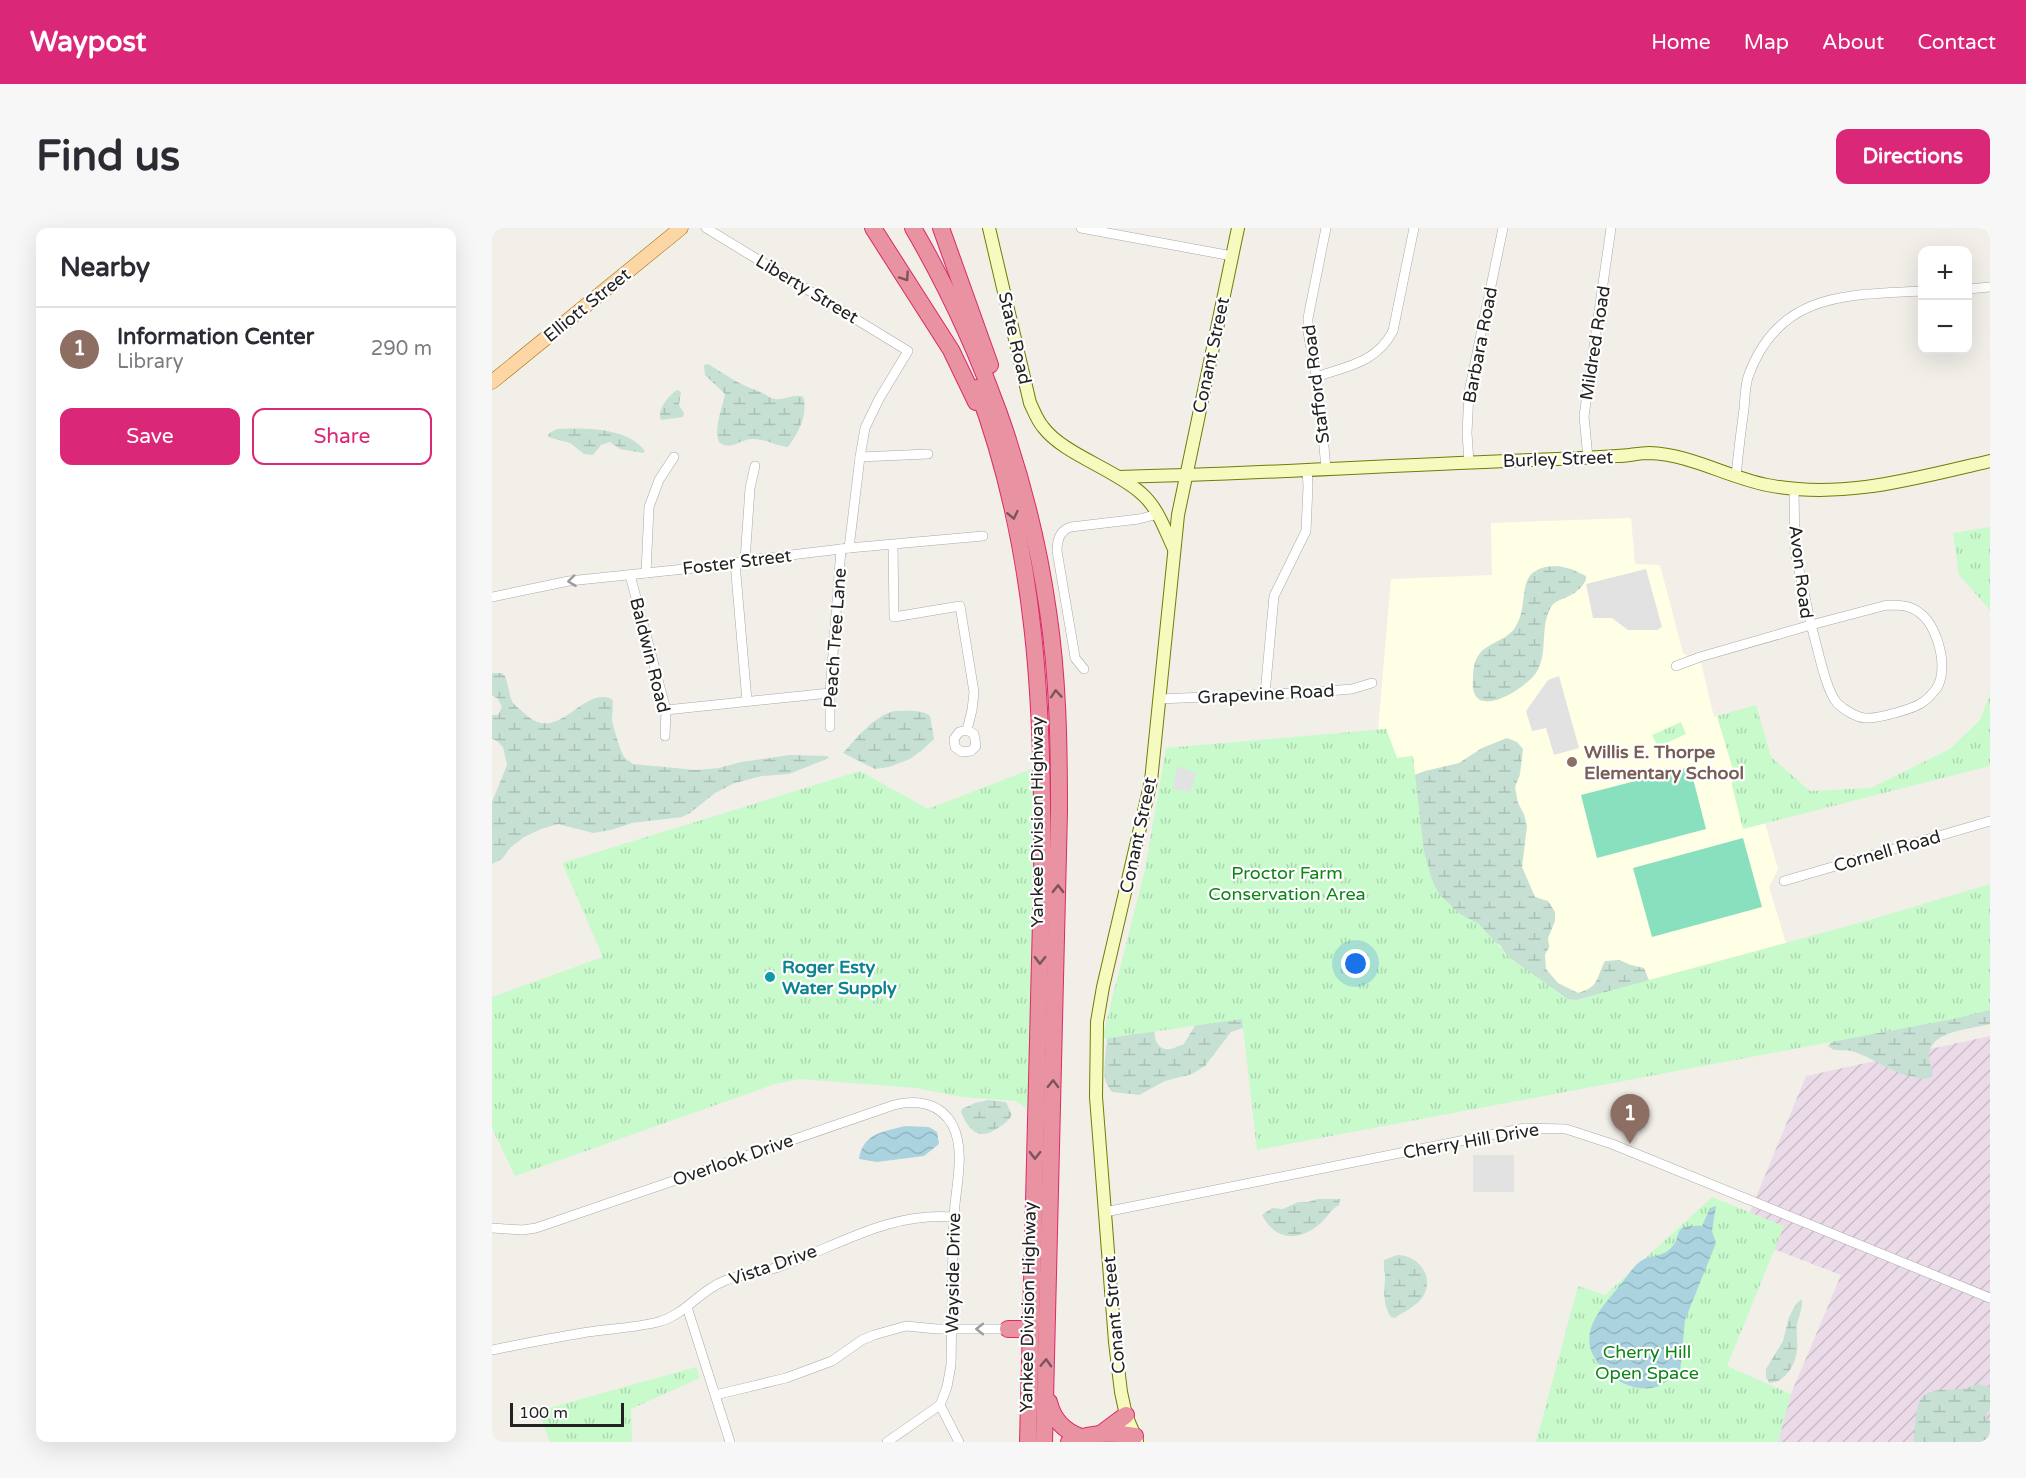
<!DOCTYPE html>
<meta charset="utf-8">
<style>
:root{--surface:#fff;--page:#f7f7f7;--text:#2b2b33;--muted:#7c7c81;--line:#e1e1e2;--accent:#db2777}
body{margin:0;font-family:"Varela Round",sans-serif;background:var(--page);color:var(--text)}
.controls{position:absolute;right:18px;top:18px;display:grid;overflow:hidden;border-radius:12px;box-shadow:0 6px 24px #0002}
.controls button{width:54px;height:54px;display:grid;place-items:center;padding:0;border:0;border-bottom:2px solid var(--line);background:var(--surface);color:var(--text);font:30px sans-serif}
.scale{position:absolute;left:18px;bottom:15px;width:114px;box-sizing:border-box;padding-left:6px;border:3px solid #222;border-top:0;font-size:16px;line-height:21px;white-space:nowrap;color:#222;-webkit-text-stroke:4px #fff;paint-order:stroke}
.you{position:absolute;left:864px;top:736px;width:21px;height:21px;margin:-15px;border:4px solid #fff;border-radius:50%;background:#1a73e8;box-shadow:0 0 0 9px #1a73e833}
.badge{display:grid;place-items:center;width:39px;height:39px;border-radius:50%;background:var(--accent);color:#fff;font-size:20px;font-weight:700}
.pin{position:absolute;translate:-50% -50px;filter:drop-shadow(0 2px 3px #0008)}
.pin::after{content:'';position:absolute;top:32px;width:21px;height:18px;background:inherit;clip-path:polygon(0 0,100% 0,50% 100%)}
.list{margin:0;padding:0;list-style:none}
h2{display:flex;justify-content:space-between;align-items:center;height:78px;margin:0;padding:0 24px;font-size:26px}
h2 small{font-size:20px;font-weight:400;color:var(--muted)}
.list li{display:grid;grid-template-columns:39px 1fr auto;gap:18px;align-items:center;box-sizing:border-box;height:84px;padding:0 24px;border-top:2px solid var(--line)}
.list b{display:block;font-size:22px;white-space:nowrap}
.list p{margin:0;font-size:20px;white-space:nowrap;color:var(--muted)}
.list em{font-size:20px;font-style:normal;color:var(--muted)}
.actions{display:flex;gap:12px;padding:18px 24px}
.actions a{flex:1;padding:14px 0;border:2px solid var(--accent);border-radius:12px;text-align:center;font-size:21px;color:var(--accent)}
.actions .main{background:var(--accent);color:#fff}
.map{position:relative;flex:none;width:1498px;height:1214px;overflow:hidden;border-radius:12px}
header{display:flex;align-items:center;gap:36px;box-sizing:border-box;height:84px;padding:0 30px;background:var(--accent);color:#fff}
header strong{font-size:28px}
nav{display:flex;gap:33px;margin-inline-start:auto;font-size:21px}
.intro{display:flex;align-items:center;justify-content:space-between;box-sizing:border-box;height:144px;padding:0 36px}
h1{margin:0;font-size:42px}
.button{padding:15px 27px;border-radius:12px;background:var(--accent);color:#fff;font-size:21px;font-weight:700}
main{display:flex;gap:36px;padding:0 36px}
aside{flex:1;background:var(--surface);border-radius:12px;box-shadow:0 6px 24px #0002}
.map>svg:first-child{display:block}
</style>
<header>
<strong>Waypost</strong>
<nav><a>Home</a><a>Map</a><a>About</a><a>Contact</a></nav>
</header>
<div class="intro"><h1>Find us</h1><a class="button">Directions</a></div>
<main>
<aside>
<h2>Nearby<small></small></h2>
<ul class="list">
<li><span class="badge" style="background:#8d6e63">1</span><div><b>Information Center</b><p>Library</p></div><em>290 m</em></li>
</ul>
<div class="actions"><a class="main">Save</a><a>Share</a></div>
</aside>
<div class="map">
<svg width="1498" height="1214" viewBox="0 0 1498 1214">
<defs>
<pattern id="industrial-furrows" width="10" height="10" patternUnits="userSpaceOnUse" patternTransform="scale(1.5)"><rect width="10" height="10" fill="#ebdbe8"/><path d="M-1 1l2-2M0 10L10 0M9 11l2-2" fill="none" stroke="#c9bcc7"/></pattern>
<pattern id="wetland-marsh" width="20" height="14" patternUnits="userSpaceOnUse" patternTransform="scale(1.5)"><rect width="20" height="14" fill="#c6e0d4"/><path d="M1 5h8M5 5V1M11 12h8M15 12V8" fill="none" stroke="#aac0b6"/></pattern>
<pattern id="park-tufts" width="24" height="20" patternUnits="userSpaceOnUse" patternTransform="scale(1.5)"><rect width="24" height="20" fill="#c8facc"/><path d="M3 7l-1-3M5 7V3M7 7l1-3M15 17l-1-3M17 17v-4M19 17l1-3" fill="none" stroke="#acd6af"/></pattern>
<pattern id="water-waves" width="16" height="10" patternUnits="userSpaceOnUse" patternTransform="scale(1.5)"><rect width="16" height="10" fill="#aad3df"/><path d="M0 5q4-4 8 0t8 0" fill="none" stroke="#92b5bf"/></pattern>
</defs>
<rect width="100%" height="100%" fill="#f2efe9"/>
<polygon fill="url(#industrial-furrows)" points="1498,808 1498,1214 1286,1214 1296,1173 1349,1047 1248,1008 1314,848"/>
<polygon fill="#ffffe5" points="1139,290 1143,336 1168,337 1191,425 1209,435 1222,489 1225,488 1241,541 1251,601 1273,595 1286,641 1277,659 1294,715 1084,772 1017,729 932,624 921,528 905,530 894,501 886,502 899,351 1000,347 999,295"/>
<g fill="url(#wetland-marsh)" fill-rule="evenodd">
<path d="M216,136C234,147 246,156 266,163C272,165 277,170 283,171C293,173 302,165 311,169C317,187 305,206 296,219C283,218 272,210 258,211C246,213 238,223 227,214C221,200 231,179 233,166L213,147L212,137Z"/>
<path d="M185,162L189,164L187,177L192,185L191,189L169,192C165,181 176,168 185,162Z"/>
<path d="M65,201C92,200 135,199 153,223L151,225L128,221L118,214L109,217L101,227L92,226L78,215L56,209L57,205Z"/>
<path d="M1066,338L1079,341L1094,348V352C1083,372 1066,368 1059,379C1047,400 1057,425 1044,445C1031,463 976,496 981,450C981,443 982,434 986,428C994,415 1013,413 1022,401C1041,375 1018,338 1066,338Z"/>
<path d="M0,445H10L13,448C16,456 17,464 19,471C21,477 28,481 32,485C67,519 89,457 120,471C122,478 120,484 120,492C121,498 129,526 133,530C135,532 139,534 141,536L204,542L227,540L249,534L298,527L335,528L337,530L297,546L270,548L243,555L223,565L198,585L190,589L140,595L119,602L101,605L66,596L49,601L32,609L18,620L10,631L0,636V574L15,537L11,519L5,513L0,511V487H6L10,479L6,471L0,467Z"/>
<path d="M403,483C414,483 429,481 438,488L442,511L429,523L418,531L397,539L383,541L351,525C366,509 381,488 403,483Z"/>
<path d="M1015,510L1025,514L1031,521L1028,546L1023,559L1026,575L1032,586L1035,598L1030,639L1043,669L1056,673L1063,684V693L1056,710L1057,719L1053,727L1054,741L1066,755L1086,765C1108,759 1104,749 1113,733L1127,732L1139,737L1152,740L1162,765L1092,782L1020,736L1008,717L1000,713L739,804L713,838L700,846L673,853L647,867L620,864C617,860 614,856 613,851C610,843 620,770 623,759C626,751 630,745 632,737C634,726 634,715 638,705L884,561L933,543L967,535L990,520ZM662,776L715,779L691,817C685,817 683,821 678,821C657,824 662,789 662,776Z"/>
<path d="M1498,773V796C1479,801 1439,803 1437,826C1436,835 1442,841 1440,849C1429,854 1423,848 1413,847C1395,841 1377,828 1359,823C1350,821 1343,825 1336,818L1342,812Z"/>
<path d="M496,872L514,874L520,887C515,895 509,898 501,903C484,912 475,899 469,884L470,881L483,875Z"/>
<path d="M826,971H848L847,977C839,981 836,988 830,994C808,1014 784,1014 770,987L780,980L791,981L806,974H816Z"/>
<path d="M905,1027C927,1027 944,1050 930,1070C923,1079 911,1084 903,1090L899,1089C891,1077 892,1065 893,1051C894,1045 891,1039 892,1032Z"/>
<path d="M1310,1071C1311,1081 1306,1088 1305,1098C1304,1106 1306,1114 1305,1122C1304,1136 1293,1155 1277,1155L1274,1149V1141L1291,1113L1297,1089L1304,1076Z"/>
<path d="M1486,1156L1498,1159V1180L1493,1189L1498,1193V1214H1421C1423,1203 1423,1192 1425,1181C1430,1158 1450,1163 1468,1161C1474,1161 1480,1158 1486,1156Z"/>
</g>
<g fill="url(#park-tufts)">
<polygon points="1498,299 1498,382 1467,347 1461,305"/>
<polygon points="1498,466 1498,538 1251,601 1240,558 1240,538 1225,488 1264,477 1279,529 1318,563 1379,560 1458,521 1488,492"/>
<polygon points="1189,494 1194,506 1166,519 1160,507"/>
<polygon points="894,501 905,530 921,528 932,624 940,652 947,666 968,686 987,696 1017,729 1076,771 1084,772 1374,693 1498,656 1498,782 1461,791 765,922 750,791 610,811 653,641 674,520"/>
<path d="M545,539C539,654 541,769 540,884L524,873L470,869L424,860L308,851L283,856L23,948L0,900V769L111,729L70,635L368,543L436,581Z"/>
<polygon points="1220,969 1292,998 1235,1138 1299,1166 1286,1214 1044,1214 1086,1058 1113,1067"/>
<polygon points="204,1139 208,1150 139,1181 140,1214 58,1214 46,1183"/>
</g>
<g fill="#88e0be">
<polygon points="1198,539 1214,601 1105,630 1089,567"/>
<polygon points="1251,610 1270,679 1160,709 1141,640"/>
</g>
<g fill="#e2e2e2">
<polygon points="1154,341 1170,399 1165,402 1136,402 1120,390 1101,390 1094,356"/>
<polygon points="1067,448 1087,520 1062,527 1054,500 1040,503 1034,483 1056,452"/>
<polygon points="685,538 704,545 698,564 681,561"/>
<rect x="981" y="927" width="41" height="37"/>
</g>
<g fill="url(#water-waves)">
<path d="M413,898L437,899L445,904L447,916L432,928L385,934L367,931C371,905 391,904 413,898Z"/>
<path d="M1224,978L1220,1003L1224,1015L1193,1092L1188,1145C1178,1149 1172,1158 1160,1160C1144,1162 1130,1156 1118,1147C1081,1116 1100,1090 1125,1061C1132,1053 1138,1043 1145,1036C1154,1027 1164,1030 1174,1024C1195,1011 1174,996 1210,998L1218,980Z"/>
</g>
<g fill="none" stroke-linecap="round" stroke-linejoin="round">
<defs>
<g id="street">
<polyline points="214,0 416,123 387,171 373,200 368,229 357,320"/>
<polyline points="589,0 740,28"/>
<polyline points="1476,61 1498,59"/>
<path d="M824,149C856,138 884,135 901,103L922,0"/>
<polyline points="368,229 436,226"/>
<polyline points="1096,230 1092,188 1119,0"/>
<polyline points="977,234 975,205 977,164 1011,0"/>
<polyline points="834,241 827,163 816,104 816,90 834,0"/>
<path d="M1244,249C1246,226 1249,203 1252,181C1253,170 1253,159 1256,149C1286,64 1355,67 1430,63"/>
<polyline points="401,317 402,389 468,378 482,464 480,482 475,502 467,504 462,511 463,519 470,524 479,523 484,518 482,506 475,502"/>
<polyline points="253,333 258,260 263,238"/>
<polyline points="243,335 255,473"/>
<polyline points="154,345 157,279 167,252 182,229"/>
<polyline points="138,347 174,482 173,508"/>
<polyline points="0,369 77,353 231,337 266,331 357,320 491,308"/>
<path d="M1395,377C1407,377 1419,377 1429,386C1447,400 1457,443 1444,461C1440,466 1436,471 1431,474C1422,481 1385,491 1373,490C1364,489 1352,482 1345,475C1333,461 1325,416 1319,397Z"/>
<polyline points="1184,438 1208,429 1319,397 1303,323 1302,260"/>
<path d="M592,441L583,430L582,423L565,323C565,312 568,302 579,299L647,291L666,286"/>
<polyline points="773,466 782,368 814,303 816,258 815,242"/>
<polyline points="668,471 824,464 860,461 880,455"/>
<polyline points="174,482 338,465"/>
<polyline points="338,499 338,465 349,321"/>
<polyline points="1292,653 1498,593"/>
<polyline points="613,984 1033,900 1074,901 1120,916 1498,1070"/>
<path d="M0,1000L30,1002L44,1000L402,877C425,871 449,875 461,898C474,925 463,961 462,989C460,1039 460,1088 459,1137L455,1159L448,1177L467,1214"/>
<polyline points="195,1079 238,1214"/>
<path d="M0,1122C30,1116 60,1110 90,1105C115,1101 142,1100 166,1094C193,1087 207,1063 232,1053C248,1046 271,1045 289,1038C348,1017 396,984 462,989"/>
<polyline points="223,1167 294,1150 340,1133 370,1112 382,1107 414,1098 445,1101 516,1101"/>
<polyline points="395,1214 448,1177"/>
</g>
<g id="secondary">
<path d="M497,0L538,175C542,183 545,192 551,199C571,226 623,241 650,266C666,280 673,302 682,321"/>
<path d="M627,249C764,246 902,237 1039,232C1068,231 1096,230 1125,228C1136,228 1146,225 1157,225C1198,226 1235,249 1275,257C1351,272 1424,250 1498,233"/>
<polyline points="645,1213 634,1187 629,1164 623,1114 604,869 605,794 611,759 659,553 686,287 746,0"/>
</g>
<polyline id="primary" points="0,154 189,0"/>
<g id="highway">
<polyline points="381,0 459,122 484,174"/>
<path d="M421,0C489,117 537,249 556,383C566,449 567,517 567,583L552,1214"/>
<polyline points="449,0 498,137"/>
<path d="M485,160C545,320 552,484 550,652L536,1214"/>
<polyline points="516,1101 538,1101"/>
<path d="M557,1174C561,1191 572,1203 589,1209"/>
<polyline points="610,1205 634,1187"/>
<path d="M577,1214C598,1204 620,1204 643,1208"/>
</g>
</defs>
<use href="#street" stroke="#a9a9a9" stroke-width="10"/>
<use href="#secondary" stroke="#707d05" stroke-width="14"/>
<use href="#primary" stroke="#a06b00" stroke-width="15"/>
<use href="#highway" stroke="#dc2a67" stroke-width="18"/>
<use href="#street" stroke="#fff" stroke-width="9"/>
<use href="#secondary" stroke="#f7fabf" stroke-width="12"/>
<use href="#primary" stroke="#fcd6a4" stroke-width="14"/>
<use href="#highway" stroke="#e892a2" stroke-width="16"/>
</g>
<defs><path id="oneway-chevron" d="M-2-3.5L2.5 0L-2 3.5" fill="none" stroke-width="1.6" stroke-linecap="round" stroke-linejoin="round" transform="scale(1.5)"/></defs>
<g stroke="#7b545c">
<use href="#oneway-chevron" transform="translate(413 49) rotate(56)"/>
<use href="#oneway-chevron" transform="translate(521 287) rotate(78)"/>
<use href="#oneway-chevron" transform="translate(564 466) rotate(-94)"/>
<use href="#oneway-chevron" transform="translate(566 661) rotate(-89)"/>
<use href="#oneway-chevron" transform="translate(548 732) rotate(91)"/>
<use href="#oneway-chevron" transform="translate(561 856) rotate(-89)"/>
<use href="#oneway-chevron" transform="translate(543 927) rotate(91)"/>
<use href="#oneway-chevron" transform="translate(554 1135) rotate(-88)"/>
</g>
<g stroke="#9c9c9c">
<use href="#oneway-chevron" transform="translate(80 353) rotate(173)"/>
<use href="#oneway-chevron" transform="translate(488 1101) rotate(-180)"/>
</g>
<circle fill="#8d6e63" stroke="#fff" stroke-width="2" cx="1080" cy="534" r="6"/>
<circle fill="#0f9aa8" stroke="#fff" stroke-width="2" cx="278" cy="749" r="6"/>
<g text-anchor="middle" stroke-width="4.5" stroke-linejoin="round" paint-order="stroke">
<g font-size="18" fill="#222" stroke="#fff">
<text transform="translate(315 61) rotate(31)" y="6">Liberty Street</text>
<text transform="translate(95 77) rotate(-39)" y="6">Elliott Street</text>
<text transform="translate(523 110) rotate(77)" y="6">State Road</text>
<text transform="translate(1103 115) rotate(-81)" y="6">Mildred Road</text>
<text transform="translate(988 117) rotate(-79)" y="6">Barbara Road</text>
<text transform="translate(719 127) rotate(-78)" y="6">Conant Street</text>
<text transform="translate(824 156) rotate(-97)" y="6">Stafford Road</text>
<text transform="translate(1066 231) rotate(-2)" y="6">Burley Street</text>
<text transform="translate(245 334) rotate(-7)" y="6">Foster Street</text>
<text transform="translate(1309 344) rotate(83)" y="6">Avon Road</text>
<text transform="translate(343 410) rotate(-86)" y="6">Peach Tree Lane</text>
<text transform="translate(158 427) rotate(76)" y="6">Baldwin Road</text>
<text transform="translate(774 466) rotate(-3)" y="6">Grapevine Road</text>
<text transform="translate(545 594) rotate(-90)" y="6">Yankee Division Highway</text>
<text transform="translate(646 607) rotate(-78)" y="6">Conant Street</text>
<text transform="translate(1395 623) rotate(-16)" y="6">Cornell Road</text>
<text transform="translate(979 913) rotate(-10)" y="6">Cherry Hill Drive</text>
<text transform="translate(241 932) rotate(-19)" y="6">Overlook Drive</text>
<text transform="translate(281 1037) rotate(-19)" y="6">Vista Drive</text>
<text transform="translate(461 1045) rotate(-89)" y="6">Wayside Drive</text>
<text transform="translate(536 1079) rotate(-89)" y="6">Yankee Division Highway</text>
<text transform="translate(622 1087) rotate(-95)" y="6">Conant Street</text>
</g>
<g font-size="18" font-weight="bold" fill="#785e54" stroke="#fff" text-anchor="start">
<text x="1092" y="530">Willis E. Thorpe<tspan x="1092" dy="21">Elementary School</tspan></text>
</g>
<g font-size="18" fill="#0c8416" stroke="#fff">
<text x="795" y="651">Proctor Farm<tspan x="795" dy="21">Conservation Area</tspan></text>
<text x="1155" y="1130">Cherry Hill<tspan x="1155" dy="21">Open Space</tspan></text>
</g>
<g font-size="18" font-weight="bold" fill="#0d838f" stroke="#fff" text-anchor="start">
<text x="290" y="745">Roger Esty<tspan x="290" dy="21">Water Supply</tspan></text>
</g>
</g>
</svg>
<div class="controls">
<button>+</button>
<button>−</button>
</div>
<div class="scale">100 m</div>
<div class="you"></div>
<div class="pin badge" style="left:1138px;top:916px;background:#8d6e63">1</div>
</div>
</main>
